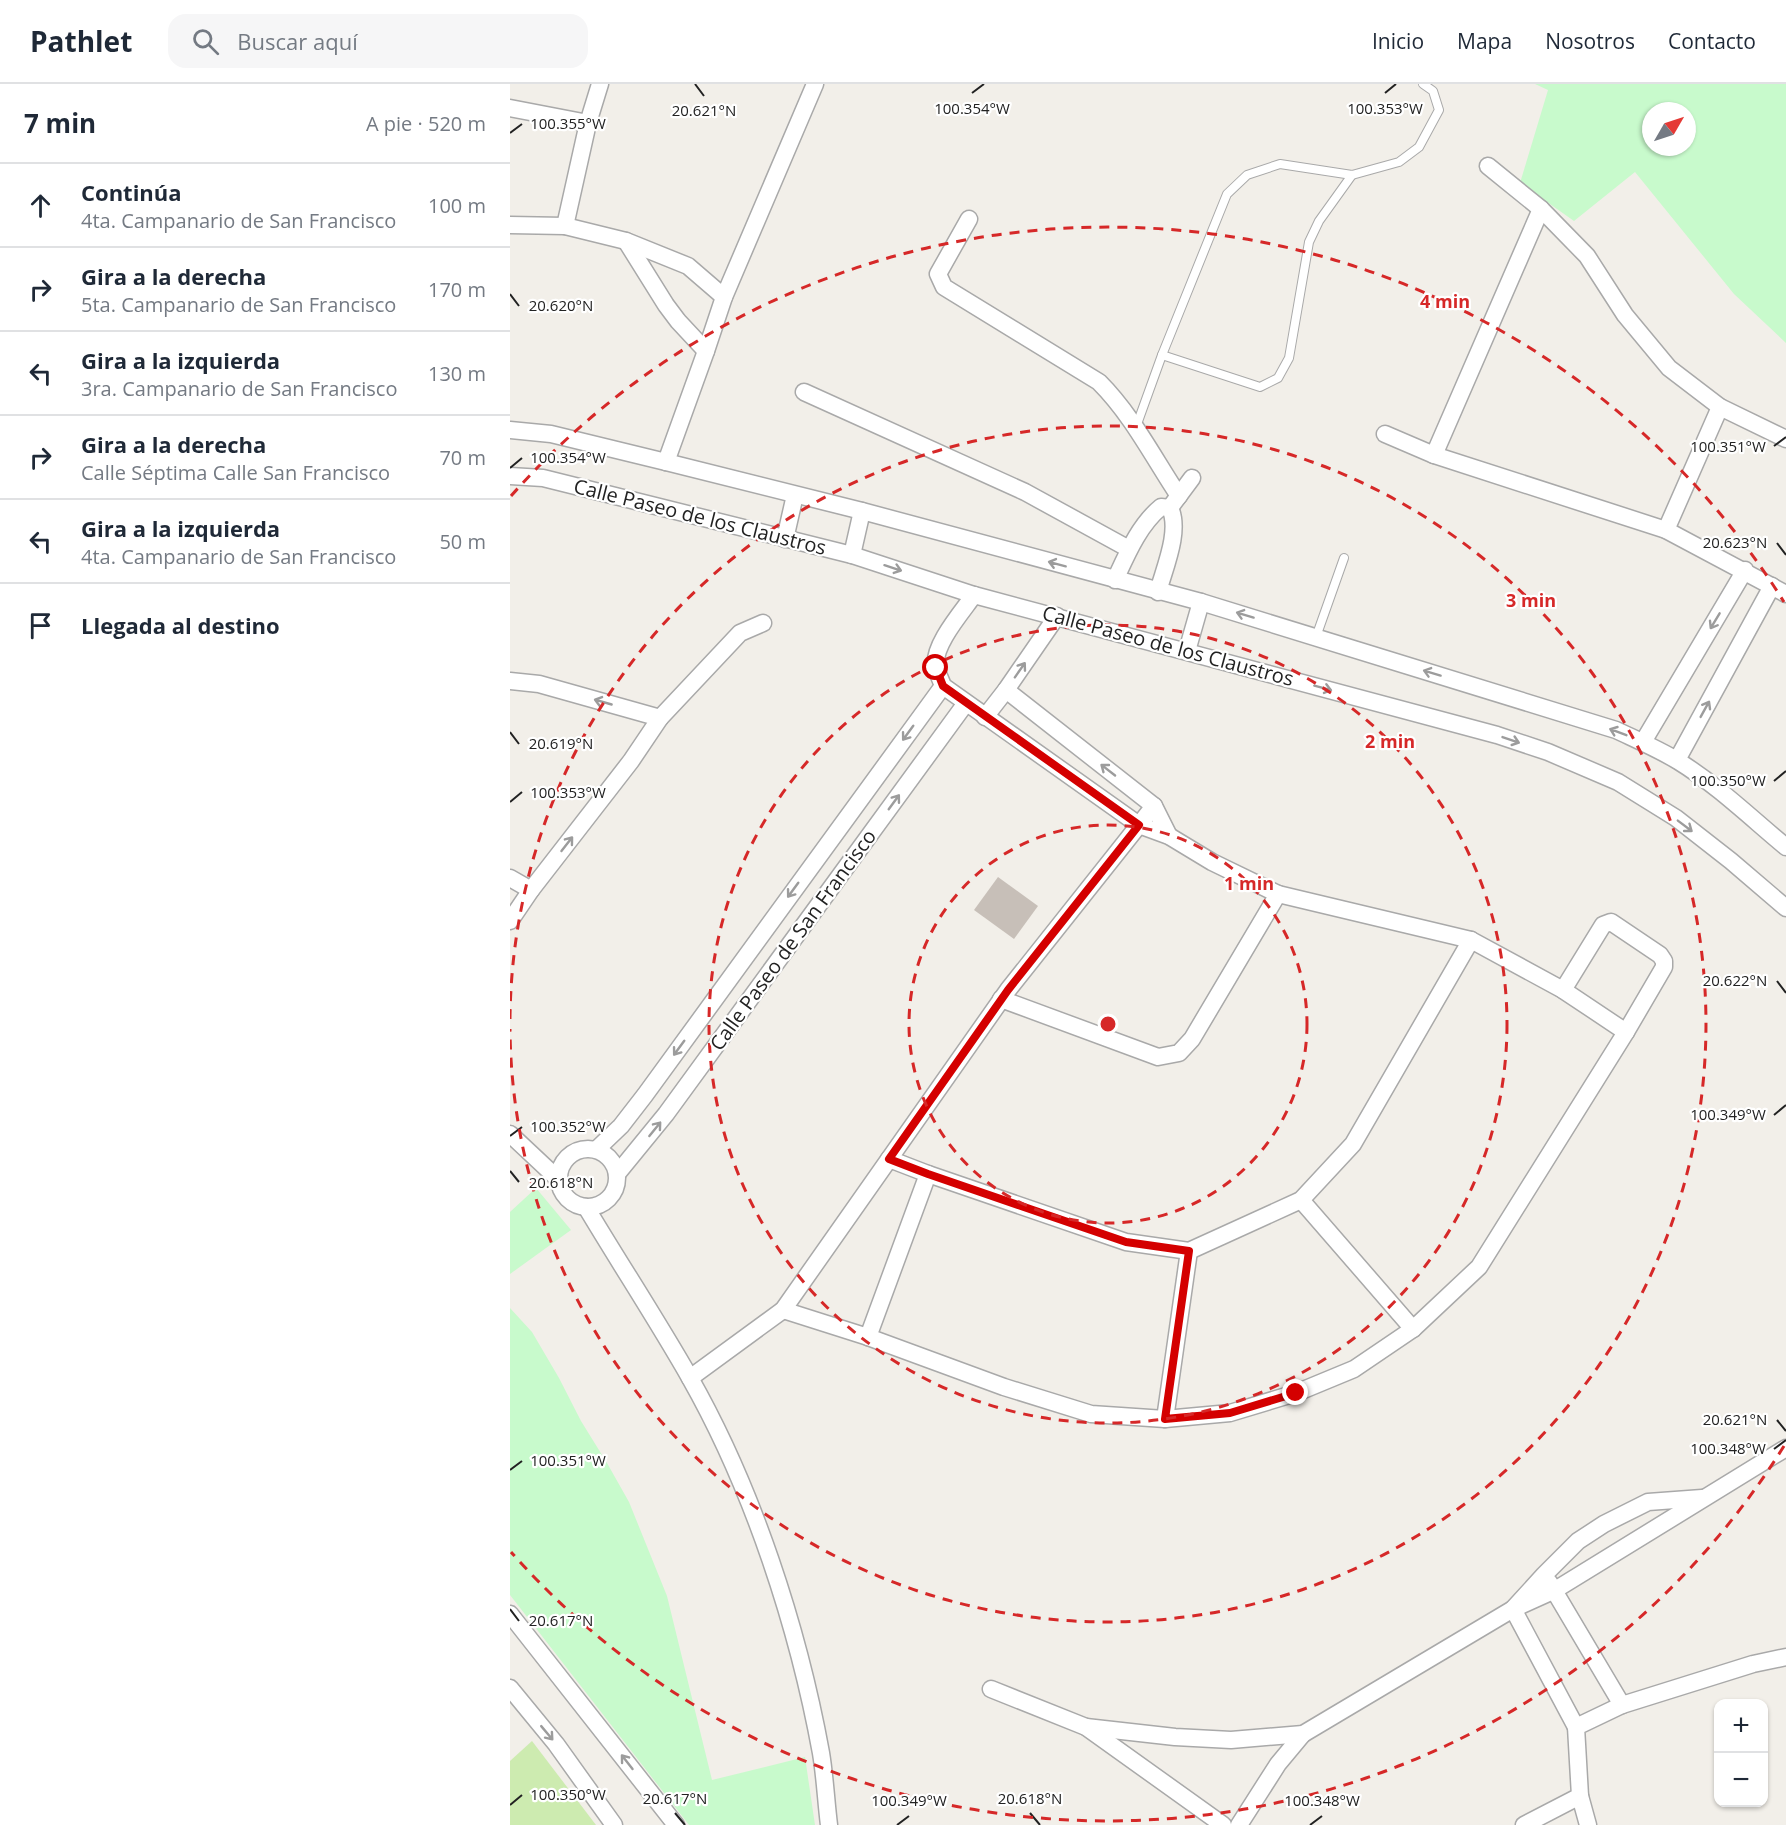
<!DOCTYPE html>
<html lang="es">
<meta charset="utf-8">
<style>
:root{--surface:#fff;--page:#f6f6f7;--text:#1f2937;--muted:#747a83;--line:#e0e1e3}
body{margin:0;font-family:"Open Sans",sans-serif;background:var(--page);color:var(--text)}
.controls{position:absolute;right:18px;bottom:18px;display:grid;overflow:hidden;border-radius:12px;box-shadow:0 2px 4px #0004}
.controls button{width:54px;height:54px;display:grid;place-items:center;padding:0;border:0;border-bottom:2px solid var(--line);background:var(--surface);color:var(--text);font:30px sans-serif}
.compass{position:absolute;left:1132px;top:18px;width:54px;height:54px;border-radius:50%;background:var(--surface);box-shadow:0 2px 4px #0004;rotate:51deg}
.stop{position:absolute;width:18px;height:18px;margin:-14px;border:4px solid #d40000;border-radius:50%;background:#fff}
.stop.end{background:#d40000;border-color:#fff;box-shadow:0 2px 6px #0008}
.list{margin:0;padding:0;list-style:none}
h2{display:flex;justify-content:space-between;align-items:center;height:78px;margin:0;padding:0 24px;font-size:26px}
h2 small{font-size:20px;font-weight:400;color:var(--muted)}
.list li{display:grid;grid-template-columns:39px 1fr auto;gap:18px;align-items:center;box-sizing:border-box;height:84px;padding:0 24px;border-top:2px solid var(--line)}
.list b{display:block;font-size:22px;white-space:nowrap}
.list p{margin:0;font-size:20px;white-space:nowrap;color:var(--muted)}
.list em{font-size:20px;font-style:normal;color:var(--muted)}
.icon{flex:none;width:33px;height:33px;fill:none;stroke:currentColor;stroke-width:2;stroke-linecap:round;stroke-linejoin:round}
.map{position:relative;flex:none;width:1276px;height:1741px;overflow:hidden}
header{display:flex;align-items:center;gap:36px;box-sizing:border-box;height:84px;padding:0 30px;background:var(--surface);border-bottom:2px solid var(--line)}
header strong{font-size:28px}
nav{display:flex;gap:33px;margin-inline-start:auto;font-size:21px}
.search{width:420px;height:54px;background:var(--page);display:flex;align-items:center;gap:15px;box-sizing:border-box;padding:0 21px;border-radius:18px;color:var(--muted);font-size:22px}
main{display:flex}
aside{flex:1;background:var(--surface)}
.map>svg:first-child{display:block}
</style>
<header>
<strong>Pathlet</strong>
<div class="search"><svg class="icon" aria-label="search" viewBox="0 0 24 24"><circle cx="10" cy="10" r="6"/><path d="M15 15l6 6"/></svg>Buscar aquí</div>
<nav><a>Inicio</a><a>Mapa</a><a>Nosotros</a><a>Contacto</a></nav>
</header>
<main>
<aside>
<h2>7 min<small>A pie · 520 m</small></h2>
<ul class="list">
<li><svg class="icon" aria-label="ahead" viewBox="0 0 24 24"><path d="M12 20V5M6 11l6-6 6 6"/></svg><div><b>Continúa</b><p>4ta. Campanario de San Francisco</p></div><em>100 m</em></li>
<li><svg class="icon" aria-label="right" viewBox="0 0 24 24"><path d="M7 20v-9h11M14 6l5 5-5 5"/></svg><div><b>Gira a la derecha</b><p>5ta. Campanario de San Francisco</p></div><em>170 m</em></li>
<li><svg class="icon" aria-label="left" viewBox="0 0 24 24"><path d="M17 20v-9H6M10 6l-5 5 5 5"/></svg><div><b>Gira a la izquierda</b><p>3ra. Campanario de San Francisco</p></div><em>130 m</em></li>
<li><svg class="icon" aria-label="right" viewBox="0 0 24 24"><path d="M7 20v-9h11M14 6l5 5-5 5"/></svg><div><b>Gira a la derecha</b><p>Calle Séptima Calle San Francisco</p></div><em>70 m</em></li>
<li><svg class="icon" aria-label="left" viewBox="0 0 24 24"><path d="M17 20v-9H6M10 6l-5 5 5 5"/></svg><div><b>Gira a la izquierda</b><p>4ta. Campanario de San Francisco</p></div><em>50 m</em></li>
<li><svg class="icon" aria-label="arrive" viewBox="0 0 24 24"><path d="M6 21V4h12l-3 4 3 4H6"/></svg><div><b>Llegada al destino</b></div></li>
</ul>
</aside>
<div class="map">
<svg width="1276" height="1741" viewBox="0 0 1276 1741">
<rect width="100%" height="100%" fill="#f2efe9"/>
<polygon fill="#cdebb0" points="22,1657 86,1741 0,1741 0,1677"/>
<g fill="#c8facc" fill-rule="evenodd">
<path d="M1025,0H1276V259L1224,210L1125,88L1064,137L1010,99L1038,6ZM1141,27H1177V63H1141Z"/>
<polygon points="26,1104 61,1146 0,1190 0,1128"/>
<polygon points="0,1224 22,1248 49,1294 71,1337 97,1379 119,1418 157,1512 202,1696 295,1673 305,1741 179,1741 0,1511"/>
</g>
<polygon fill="#c7bfb8" points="488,793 528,822 504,855 464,826"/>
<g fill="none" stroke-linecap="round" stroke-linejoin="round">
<defs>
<g id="lane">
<polyline points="652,271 750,303 768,294 779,274 799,158 809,137 842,91"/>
<polyline points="626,343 652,271 717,110 737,91 770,80 842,91 889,78 909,63 929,26 923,7 913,0"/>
<polyline points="806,553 834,474"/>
</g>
<g id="street">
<polyline points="0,24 78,39"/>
<polyline points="978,82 1031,125 1077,172 1115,231 1159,284 1210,323 1276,355"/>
<path d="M459,135L428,190L434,203L589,298C622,331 643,373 669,412"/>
<polyline points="0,141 55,142 116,157 178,182 214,213"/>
<polyline points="55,142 78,39 90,0"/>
<polyline points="116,157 156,221 168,237 196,267"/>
<polyline points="294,308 515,408 619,465"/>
<path d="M0,346L41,350L156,378L352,427L691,518L1106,646C1127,656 1148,665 1168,677C1207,701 1241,734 1276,763"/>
<polyline points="875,350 924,371 1156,446 1276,510"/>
<polyline points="924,371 1031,125"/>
<polyline points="156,378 196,267 214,213 305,0"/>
<polyline points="0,392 33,394 342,471 464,511 987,651 1038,668 1108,698 1166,734 1221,777 1276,824"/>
<polyline points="662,421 682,394"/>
<polyline points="1156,446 1210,323"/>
<polyline points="275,455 285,411"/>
<polyline points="342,471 352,427"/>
<path d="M605,496C617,470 629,441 651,423L660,424"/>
<path d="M648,508C654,485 671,447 660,424"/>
<path d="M464,511C452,528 422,562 426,583C427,589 431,596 433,602L629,741L659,752L702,778L768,810L961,856L1053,906L1116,948"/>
<polyline points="677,567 691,518"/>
<polyline points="0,597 29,600 150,634"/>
<polyline points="496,606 644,722 659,752"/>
<polyline points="475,633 496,606 547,532"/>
<polyline points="1133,658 1235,486"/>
<polyline points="1167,676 1262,502"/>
<polyline points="0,794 21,806"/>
<polyline points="0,837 21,806 121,677 150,634 230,549 253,539"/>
<polyline points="491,915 648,973 669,969 682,955 768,810"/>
<polyline points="0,1050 48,1095"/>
<circle cx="78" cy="1094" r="29"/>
<polyline points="87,1065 111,1042 135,1011 433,602"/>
<polyline points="379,1075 418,1090 616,1158 679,1167 791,1116 843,1060 961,856"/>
<polyline points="107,1090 156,1030 456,619"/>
<polyline points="791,1116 903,1245"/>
<path d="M76,1123C110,1180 147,1236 180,1294C243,1405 288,1543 311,1669C315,1693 316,1717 319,1741"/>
<polyline points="273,1226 358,1253 494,1303 581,1330 655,1335 720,1329 786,1309 844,1285 903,1245 969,1183 1116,948 1154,883 1154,877 1150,871 1101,838 1093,841 1053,906"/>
<polyline points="358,1253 418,1090"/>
<polyline points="180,1294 273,1226 498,906 644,722"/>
<polyline points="655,1335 679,1167"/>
<polyline points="1039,1498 1112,1621"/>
<polyline points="0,1530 166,1741"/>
<polyline points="0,1604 46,1660 104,1741"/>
<polyline points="481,1605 576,1643 713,1741"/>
<polyline points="576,1643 665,1653 721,1656 793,1650 1003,1525 1045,1506 1276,1364"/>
<polyline points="1066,1643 1003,1525 1034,1491 1068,1457 1094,1440 1138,1418 1192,1414"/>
<polyline points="1070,1712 1078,1741"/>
<polyline points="729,1741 768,1680 793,1650"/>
<polyline points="1014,1741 1070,1712 1066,1643 1112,1621 1243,1580 1276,1573"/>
</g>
</defs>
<use href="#lane" stroke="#a9a9a9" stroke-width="10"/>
<use href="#street" stroke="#a9a9a9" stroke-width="19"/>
<use href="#lane" stroke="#fff" stroke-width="8"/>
<use href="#street" stroke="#fff" stroke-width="16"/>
</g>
<defs><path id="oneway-shaft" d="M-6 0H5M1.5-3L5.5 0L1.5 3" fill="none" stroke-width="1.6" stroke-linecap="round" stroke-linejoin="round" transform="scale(1.5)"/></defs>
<g stroke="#9c9c9c">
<use href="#oneway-shaft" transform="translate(547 480) rotate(-165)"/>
<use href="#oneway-shaft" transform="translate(383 484) rotate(18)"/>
<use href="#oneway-shaft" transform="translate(735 531) rotate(-163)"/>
<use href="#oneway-shaft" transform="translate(1205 537) rotate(121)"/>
<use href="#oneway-shaft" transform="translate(510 586) rotate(-55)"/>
<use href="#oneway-shaft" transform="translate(922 589) rotate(-163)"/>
<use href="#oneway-shaft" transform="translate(813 604) rotate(15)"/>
<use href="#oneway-shaft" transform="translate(93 618) rotate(-164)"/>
<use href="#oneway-shaft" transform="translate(1195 625) rotate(-61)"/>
<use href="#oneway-shaft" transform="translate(1108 648) rotate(-159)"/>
<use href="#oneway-shaft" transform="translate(398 649) rotate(126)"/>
<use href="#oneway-shaft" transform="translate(1001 656) rotate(19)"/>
<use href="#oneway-shaft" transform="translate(598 686) rotate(-142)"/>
<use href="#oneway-shaft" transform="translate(384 718) rotate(-54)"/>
<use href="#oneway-shaft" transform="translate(1175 742) rotate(37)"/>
<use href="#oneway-shaft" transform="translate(57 760) rotate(-52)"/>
<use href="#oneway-shaft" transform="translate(283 806) rotate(126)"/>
<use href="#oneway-shaft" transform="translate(169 964) rotate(126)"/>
<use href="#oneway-shaft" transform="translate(145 1045) rotate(-51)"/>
<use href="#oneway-shaft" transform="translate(37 1649) rotate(50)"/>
<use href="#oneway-shaft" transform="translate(117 1678) rotate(-128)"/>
</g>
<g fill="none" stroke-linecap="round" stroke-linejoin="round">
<polyline stroke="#d40000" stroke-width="8" points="426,584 433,602 629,741 498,906 379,1075 418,1090 616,1158 679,1167 655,1335 720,1329 786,1309"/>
</g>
<path fill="none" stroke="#222" stroke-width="2" d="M185,0L194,12M462,9L474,0M875,9L886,0M0,49L12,40M0,210L9,222M1264,362L1276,353M0,384L12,374M1267,459L1276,471M0,648L9,660M1264,697L1276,687M0,718L12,708M1267,897L1276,909M1264,1031L1276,1021M0,1052L12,1043M0,1087L9,1098M1267,1336L1276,1347M1264,1365L1276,1356M0,1386L12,1377M0,1525L9,1537M0,1721L12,1711M165,1729L175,1741M520,1729L530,1741M387,1741L399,1732M800,1741L812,1732"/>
<g fill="none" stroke="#d62828" stroke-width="3" stroke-dasharray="10 8">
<circle cx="598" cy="940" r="199"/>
<circle cx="598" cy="940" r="399"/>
<path d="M0 935A598 598 0 1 1 0 945"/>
<path d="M1274 1362A797 797 0 0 1 1 1468M1 412A797 797 0 0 1 1274 518"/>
</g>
<g text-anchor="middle" stroke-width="4.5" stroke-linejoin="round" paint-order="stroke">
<g font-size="20" fill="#222" stroke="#fff">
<text transform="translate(190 433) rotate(14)" y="7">Calle Paseo de los Claustros</text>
<text transform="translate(658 562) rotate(15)" y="7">Calle Paseo de los Claustros</text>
<text transform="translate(283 856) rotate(-54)" y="7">Calle Paseo de San Francisco</text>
</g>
</g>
<g font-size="15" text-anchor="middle" fill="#222" stroke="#fff" stroke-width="4.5" stroke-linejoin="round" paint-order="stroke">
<text x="875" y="30">100.353°W</text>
<text x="462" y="30">100.354°W</text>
<text x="194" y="32">20.621°N</text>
<text x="58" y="45">100.355°W</text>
<text x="51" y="227">20.620°N</text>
<text x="1218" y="368">100.351°W</text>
<text x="58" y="379">100.354°W</text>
<text x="1225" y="464">20.623°N</text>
<text x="51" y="665">20.619°N</text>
<text x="1218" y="702">100.350°W</text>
<text x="58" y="714">100.353°W</text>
<text x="1225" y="902">20.622°N</text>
<text x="1218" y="1036">100.349°W</text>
<text x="58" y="1048">100.352°W</text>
<text x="51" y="1104">20.618°N</text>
<text x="1225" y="1341">20.621°N</text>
<text x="1218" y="1370">100.348°W</text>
<text x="58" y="1382">100.351°W</text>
<text x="51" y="1542">20.617°N</text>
<text x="58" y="1716">100.350°W</text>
<text x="165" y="1720">20.617°N</text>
<text x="520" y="1720">20.618°N</text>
<text x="399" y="1722">100.349°W</text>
<text x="812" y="1722">100.348°W</text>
</g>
<circle cx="598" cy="940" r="9" fill="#d62828" stroke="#fff" stroke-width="3"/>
<g font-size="18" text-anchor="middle" font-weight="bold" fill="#d62828" stroke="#fff" stroke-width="4.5" stroke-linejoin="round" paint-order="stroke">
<text x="935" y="224">4 min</text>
<text x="1021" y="523">3 min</text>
<text x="880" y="664">2 min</text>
<text x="739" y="806">1 min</text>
</g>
</svg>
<div class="controls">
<button>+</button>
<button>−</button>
</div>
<svg class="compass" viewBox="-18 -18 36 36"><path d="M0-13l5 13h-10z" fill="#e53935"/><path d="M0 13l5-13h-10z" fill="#747a83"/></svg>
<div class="stop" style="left:426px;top:584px"></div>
<div class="stop end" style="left:786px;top:1309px"></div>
</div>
</main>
